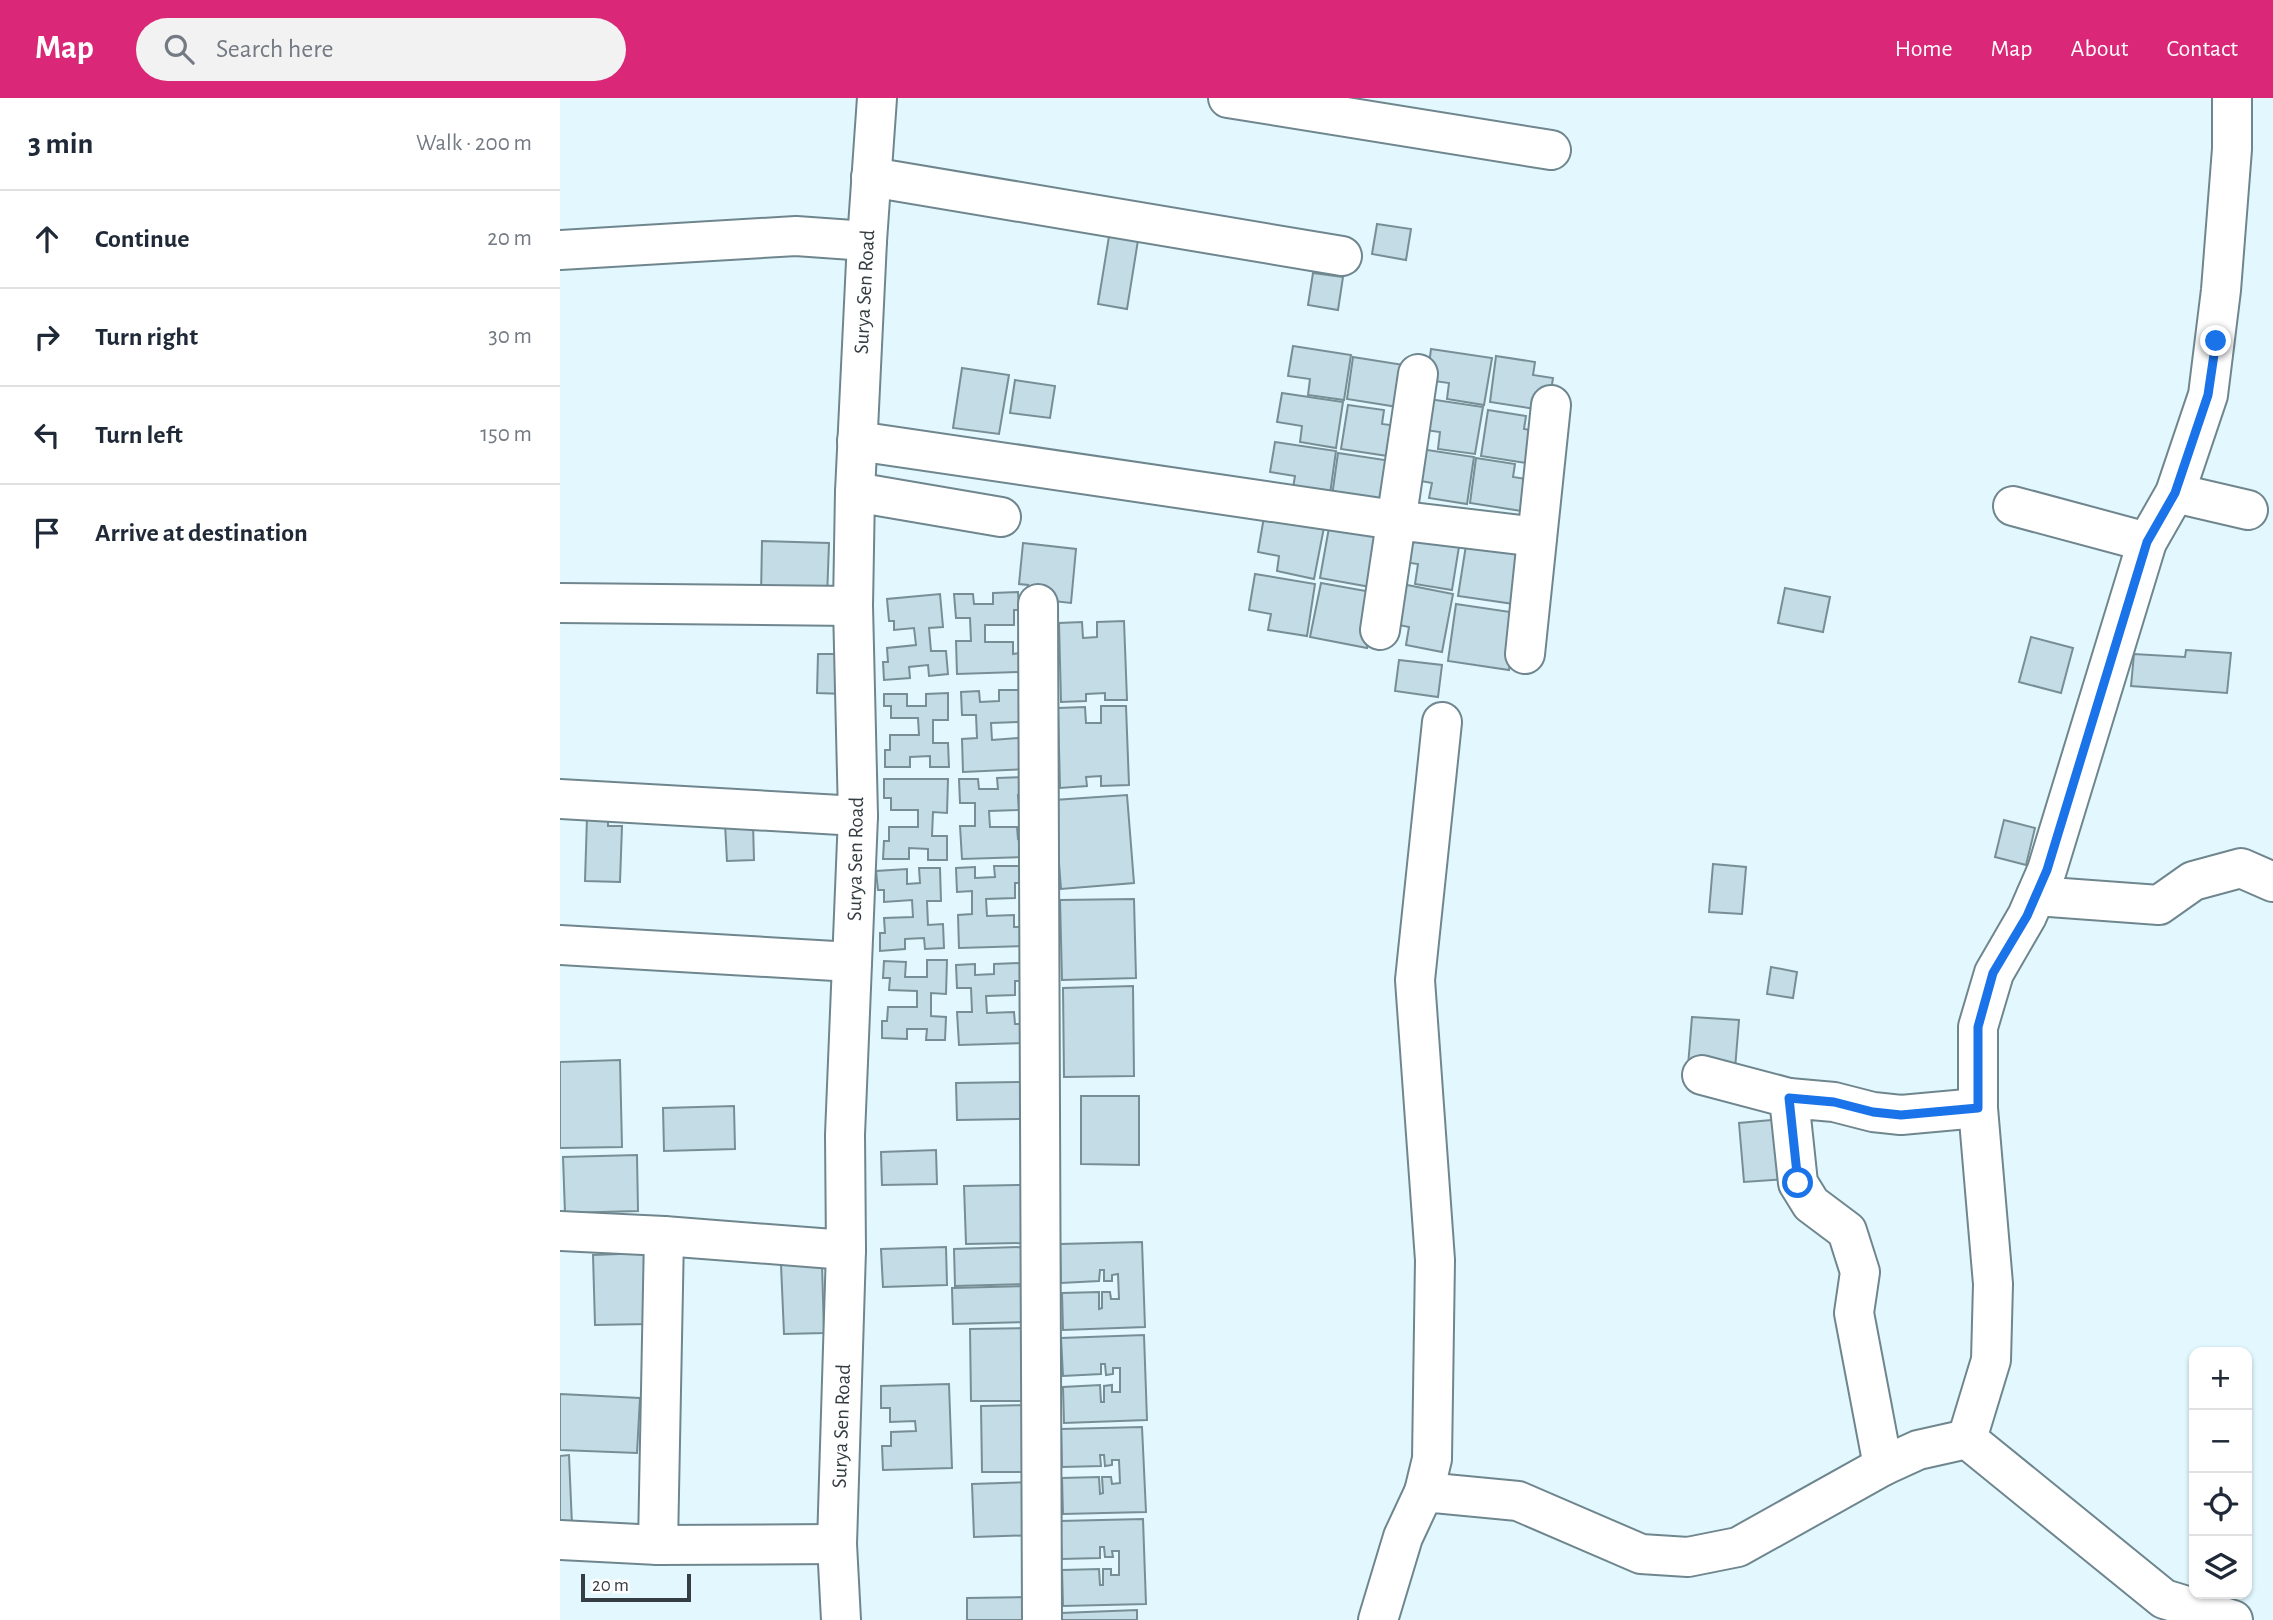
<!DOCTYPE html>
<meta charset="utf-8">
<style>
:root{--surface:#fff;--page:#f2f2f3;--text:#1f2937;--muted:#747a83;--line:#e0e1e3;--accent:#db2777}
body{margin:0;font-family:"Alegreya Sans",sans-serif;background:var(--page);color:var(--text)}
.controls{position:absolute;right:21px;bottom:21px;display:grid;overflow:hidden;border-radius:14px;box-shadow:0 2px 5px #0004}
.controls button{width:63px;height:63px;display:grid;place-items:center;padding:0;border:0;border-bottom:2px solid var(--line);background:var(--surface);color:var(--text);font:35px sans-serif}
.scale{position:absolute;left:21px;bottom:18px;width:110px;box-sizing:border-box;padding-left:7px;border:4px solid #343e42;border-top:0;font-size:19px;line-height:24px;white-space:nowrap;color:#343e42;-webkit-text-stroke:5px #fff;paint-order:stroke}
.stop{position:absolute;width:21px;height:21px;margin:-16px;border:5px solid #1a73e8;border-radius:50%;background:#fff}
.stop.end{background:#1a73e8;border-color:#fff;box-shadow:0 2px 7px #0008}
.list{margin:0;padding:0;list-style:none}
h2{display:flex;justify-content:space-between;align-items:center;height:91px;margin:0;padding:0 28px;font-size:30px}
h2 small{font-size:23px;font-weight:400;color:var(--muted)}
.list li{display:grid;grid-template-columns:46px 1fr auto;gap:21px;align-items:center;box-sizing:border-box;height:98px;padding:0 28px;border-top:2px solid var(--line)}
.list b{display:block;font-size:26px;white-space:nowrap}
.list em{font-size:23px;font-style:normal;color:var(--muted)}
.icon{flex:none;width:38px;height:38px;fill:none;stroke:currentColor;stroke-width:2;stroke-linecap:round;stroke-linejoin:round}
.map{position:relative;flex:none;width:1713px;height:1522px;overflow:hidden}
header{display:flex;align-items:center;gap:42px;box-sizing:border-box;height:98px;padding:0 35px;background:var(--accent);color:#fff}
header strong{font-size:33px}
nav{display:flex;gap:38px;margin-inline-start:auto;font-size:24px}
.search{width:490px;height:63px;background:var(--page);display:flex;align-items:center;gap:18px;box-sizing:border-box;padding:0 24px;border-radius:38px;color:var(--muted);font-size:26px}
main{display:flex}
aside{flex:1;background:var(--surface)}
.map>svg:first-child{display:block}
</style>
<header>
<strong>Map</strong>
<div class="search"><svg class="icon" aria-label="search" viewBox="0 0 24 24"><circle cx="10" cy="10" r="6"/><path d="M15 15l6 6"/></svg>Search here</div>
<nav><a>Home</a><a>Map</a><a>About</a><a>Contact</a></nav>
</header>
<main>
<aside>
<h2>3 min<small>Walk · 200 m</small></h2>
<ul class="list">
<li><svg class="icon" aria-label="ahead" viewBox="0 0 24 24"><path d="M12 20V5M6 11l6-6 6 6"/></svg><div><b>Continue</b></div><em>20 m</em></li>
<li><svg class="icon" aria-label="right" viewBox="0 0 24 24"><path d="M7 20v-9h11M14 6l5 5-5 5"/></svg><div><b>Turn right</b></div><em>30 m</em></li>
<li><svg class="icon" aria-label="left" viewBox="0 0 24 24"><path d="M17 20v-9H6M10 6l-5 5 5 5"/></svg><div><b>Turn left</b></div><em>150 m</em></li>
<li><svg class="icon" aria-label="arrive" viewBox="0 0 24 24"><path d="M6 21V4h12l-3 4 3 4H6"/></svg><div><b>Arrive at destination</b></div></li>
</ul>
</aside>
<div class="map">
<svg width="1713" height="1522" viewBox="0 0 1713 1522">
<rect width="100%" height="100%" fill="#e2f7fe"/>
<g fill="#c3dce5" stroke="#778e96" stroke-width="2">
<polygon points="817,126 851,131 846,162 812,156"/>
<polygon points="550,132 579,136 567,211 538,206"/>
<polygon points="753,175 783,179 778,212 748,207"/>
<polygon points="733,248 791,257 784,302 748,297 750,281 728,278"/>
<polygon points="871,251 932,260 924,307 887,301 889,285 867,282"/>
<polygon points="936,258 975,264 973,277 993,280 988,313 930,304"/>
<polygon points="793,259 850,268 844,310 787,301"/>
<polygon points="402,270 449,277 439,336 393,330"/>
<polygon points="455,282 495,288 490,320 450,315"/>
<polygon points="722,295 783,304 776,350 740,344 742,328 717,324"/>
<polygon points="862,300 923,309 915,356 878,351 880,334 858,331"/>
<polygon points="788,307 824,312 822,326 846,329 841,360 781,351"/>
<polygon points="928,312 966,318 964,331 984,334 979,367 921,358"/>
<polygon points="715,344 776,353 770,396 733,390 735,378 710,374"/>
<polygon points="854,350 914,359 907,406 869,400 872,385 850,381"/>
<polygon points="778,355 838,364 831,407 772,398"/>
<polygon points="916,360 955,366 953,379 973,382 968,414 910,405"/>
<polygon points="705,413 765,424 754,481 717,473 719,458 698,454"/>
<polygon points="770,424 825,435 816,490 760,480"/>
<polygon points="841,427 901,436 892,492 855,486 858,466 836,463"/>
<polygon points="907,441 963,449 954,506 898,498"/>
<polygon points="202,443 269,445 267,500 201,498"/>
<polygon points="463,445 516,451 511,505 466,500 468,487 459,486"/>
<polygon points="695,476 755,486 747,538 708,532 711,516 689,512"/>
<polygon points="761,485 817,495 807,550 750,539"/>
<polygon points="837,485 893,496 882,554 846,547 849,529 829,525"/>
<polygon points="1225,490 1270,499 1263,534 1218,525"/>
<polygon points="458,494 459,512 454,512 454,527 425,527 425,544 453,544 453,556 460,555 461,574 397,576 396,543 411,543 410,520 396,520 394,496 413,496 414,506 433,506 433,495"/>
<polygon points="380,496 383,529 369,530 371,553 386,553 388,576 369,578 368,567 349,569 350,580 324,582 323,564 328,564 327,550 356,547 354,530 334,532 334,523 329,523 327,501"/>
<polygon points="896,506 957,515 949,572 888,563"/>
<polygon points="564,523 567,602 545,602 545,595 526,596 526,603 501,604 499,525 522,524 523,540 537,539 537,524"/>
<polygon points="1471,539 1513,550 1501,595 1459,584"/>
<polygon points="1626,552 1671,555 1667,595 1571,588 1574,556 1625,559"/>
<polygon points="258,556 284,556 284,596 257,595"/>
<polygon points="839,562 882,567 878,599 835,593"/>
<polygon points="439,592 464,592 460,624 431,625 432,642 459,640 459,652 466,652 467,671 403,674 402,641 417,640 416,617 402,617 401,594 419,593 420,604 439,603"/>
<polygon points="388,595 388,622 373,622 373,645 388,645 389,669 370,669 370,658 350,659 350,669 325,669 325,652 330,652 330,637 359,637 358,620 331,620 331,608 324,608 324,596 347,596 347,608 366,608 366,596"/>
<polygon points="541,608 566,608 569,687 541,688 541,678 526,679 527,688 500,690 498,610 525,609 526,625 541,625"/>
<polygon points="463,679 463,697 458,697 459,712 429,713 430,729 457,729 458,741 465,740 465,759 402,761 400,728 415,728 415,705 400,705 399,681 418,681 419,691 438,691 437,680"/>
<polygon points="324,681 388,681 387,715 373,714 372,738 387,738 387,762 368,762 368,751 349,750 349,761 323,761 324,743 329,743 329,729 358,729 358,712 331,712 331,700 324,700"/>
<polygon points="567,697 574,785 501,791 494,702"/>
<polygon points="27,719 48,720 48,728 62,728 60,784 25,783"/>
<polygon points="1444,722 1475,730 1466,767 1435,759"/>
<polygon points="193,725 194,762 167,763 165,726"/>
<polygon points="1153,766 1186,769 1182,816 1149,814"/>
<polygon points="434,768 459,768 460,785 455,785 455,800 426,801 427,818 454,817 454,829 461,829 462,848 399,850 398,817 412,816 412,793 397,794 396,770 415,769 415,780 435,779"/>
<polygon points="359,770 380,770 381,803 367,803 368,827 383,826 384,850 365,851 364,840 345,841 345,851 320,853 320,835 325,835 324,820 353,819 352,802 324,804 324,792 318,792 316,773 347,771 347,786 360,785"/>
<polygon points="574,801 576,880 502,882 500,802"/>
<polygon points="367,862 387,862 386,896 371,895 371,918 386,919 385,942 366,942 367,931 347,931 347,941 322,940 322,923 327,923 328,909 357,909 357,893 329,892 330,880 323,880 324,863 346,864 345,879 367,879"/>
<polygon points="460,865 460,883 455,883 455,897 426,898 427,915 454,914 455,926 462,926 462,945 399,947 397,914 412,914 411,890 397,890 396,867 415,866 415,877 434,876 434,866"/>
<polygon points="1211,869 1237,874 1233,900 1207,896"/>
<polygon points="573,888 574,978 504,979 503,890"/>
<polygon points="1132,919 1179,922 1175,971 1128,968"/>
<polygon points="60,962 62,1049 0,1050 0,964"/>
<polygon points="462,984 462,1021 397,1022 396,985"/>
<polygon points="521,998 579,998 579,1067 521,1066"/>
<polygon points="174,1008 175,1051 104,1053 103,1010"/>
<polygon points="1222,1021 1227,1081 1184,1084 1179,1025"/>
<polygon points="376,1052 377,1086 322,1087 321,1054"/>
<polygon points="77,1057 78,1113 5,1115 3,1059"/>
<polygon points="463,1087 464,1145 406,1146 404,1088"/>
<polygon points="582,1144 585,1229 503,1232 502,1195 539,1194 539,1211 542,1210 542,1194 550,1194 551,1201 559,1201 558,1176 552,1177 552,1183 544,1183 544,1172 540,1172 539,1183 501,1185 500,1146"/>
<polygon points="386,1149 387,1187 323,1189 321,1151"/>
<polygon points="462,1149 464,1186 395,1188 394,1151"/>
<polygon points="86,1155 88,1226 35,1227 33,1157"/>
<polygon points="262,1166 264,1235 224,1236 221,1167"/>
<polygon points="466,1188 467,1224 393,1226 392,1190"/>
<polygon points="466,1230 467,1303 411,1303 410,1231"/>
<polygon points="584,1237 587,1322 504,1325 503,1289 540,1287 541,1304 544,1304 544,1288 552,1287 552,1294 560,1294 560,1270 553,1270 553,1276 546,1277 545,1266 541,1266 541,1276 503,1278 501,1240"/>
<polygon points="389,1286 392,1370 323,1372 322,1348 331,1348 331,1334 356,1333 355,1323 330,1324 330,1310 321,1310 321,1288"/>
<polygon points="0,1296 80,1300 77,1355 0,1352"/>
<polygon points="469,1307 470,1374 422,1374 421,1308"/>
<polygon points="582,1329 586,1414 503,1416 502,1380 539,1379 540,1396 543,1395 542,1379 551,1379 552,1386 560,1385 559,1362 552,1362 552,1367 545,1368 544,1357 540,1357 541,1368 502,1369 501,1331"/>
<polygon points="9,1357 12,1427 0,1428 0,1358"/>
<polygon points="474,1384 476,1437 414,1439 412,1386"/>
<polygon points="583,1421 586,1506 503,1508 502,1472 539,1471 540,1487 543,1487 543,1471 551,1471 551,1477 559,1477 559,1453 552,1453 553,1459 545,1459 544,1449 540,1449 540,1460 502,1461 500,1423"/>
<polygon points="469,1499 470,1522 407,1522 407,1500"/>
<polygon points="577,1512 577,1522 501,1522 501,1515"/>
</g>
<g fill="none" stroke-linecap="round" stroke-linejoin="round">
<defs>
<g id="street">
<polyline points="668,0 991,52"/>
<polyline points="311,79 782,158"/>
<polyline points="0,152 236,138 307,143"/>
<polyline points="297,343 835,422 977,439"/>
<polyline points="295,394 441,419"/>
<polyline points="1615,395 1688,412"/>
<polyline points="1453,408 1587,444"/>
<polyline points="0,505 293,508"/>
<polyline points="478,506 482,1522"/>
<polyline points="820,532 858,276"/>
<polyline points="965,556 991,307"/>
<polyline points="0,701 298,718"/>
<polyline points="1476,798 1599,807 1633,783 1681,770 1713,784"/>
<polyline points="0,847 292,864"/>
<polyline points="1142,977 1229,1000"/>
<polyline points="0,1133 104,1138 286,1152"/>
<polyline points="1407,1341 1431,1262 1433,1186 1418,1010 1418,929 1434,875 1467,818 1487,772 1587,444 1615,395 1648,297 1661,192 1672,51 1672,0"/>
<polyline points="1407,1341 1604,1501 1673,1522"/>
<polyline points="1323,1368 1294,1215 1300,1174 1287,1133 1251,1106 1238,1085 1229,1000 1274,1004 1313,1014 1341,1017 1418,1010"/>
<polyline points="864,1394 872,1361 875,1162 855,882 882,624"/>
<polyline points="0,1442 98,1447 277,1446"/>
<polyline points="98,1447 104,1138"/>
<polyline points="281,1522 277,1446 286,1152 285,1037 298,718 293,508 295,394 307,143 317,0"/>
<polyline points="818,1522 843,1439 864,1394 958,1403 1081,1456 1128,1459 1178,1449 1323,1368 1358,1352 1407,1341"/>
</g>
</defs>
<use href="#street" stroke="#6f868e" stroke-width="42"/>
<use href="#street" stroke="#fff" stroke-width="38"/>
</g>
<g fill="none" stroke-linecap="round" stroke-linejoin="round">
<polyline stroke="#1a73e8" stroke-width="9" points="1238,1085 1229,1000 1274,1004 1313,1014 1341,1017 1418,1010 1418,929 1433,875 1467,818 1487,772 1587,444 1615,395 1648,297 1656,243"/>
</g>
<g text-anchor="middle" stroke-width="7" stroke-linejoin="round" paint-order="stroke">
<g font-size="21" fill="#343e42" stroke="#fff">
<text transform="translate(304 194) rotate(-87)" y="7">Surya Sen Road</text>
<text transform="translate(295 761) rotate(-89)" y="7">Surya Sen Road</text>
<text transform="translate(281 1328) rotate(-88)" y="7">Surya Sen Road</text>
</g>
</g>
</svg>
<div class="controls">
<button>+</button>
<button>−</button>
<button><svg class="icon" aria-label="locate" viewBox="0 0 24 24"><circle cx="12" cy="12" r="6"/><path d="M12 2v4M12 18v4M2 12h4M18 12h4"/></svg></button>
<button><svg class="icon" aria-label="layers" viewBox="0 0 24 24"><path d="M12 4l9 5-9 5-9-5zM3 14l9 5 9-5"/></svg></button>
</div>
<div class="scale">20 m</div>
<div class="stop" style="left:1238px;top:1085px"></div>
<div class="stop end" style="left:1656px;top:243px"></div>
</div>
</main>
